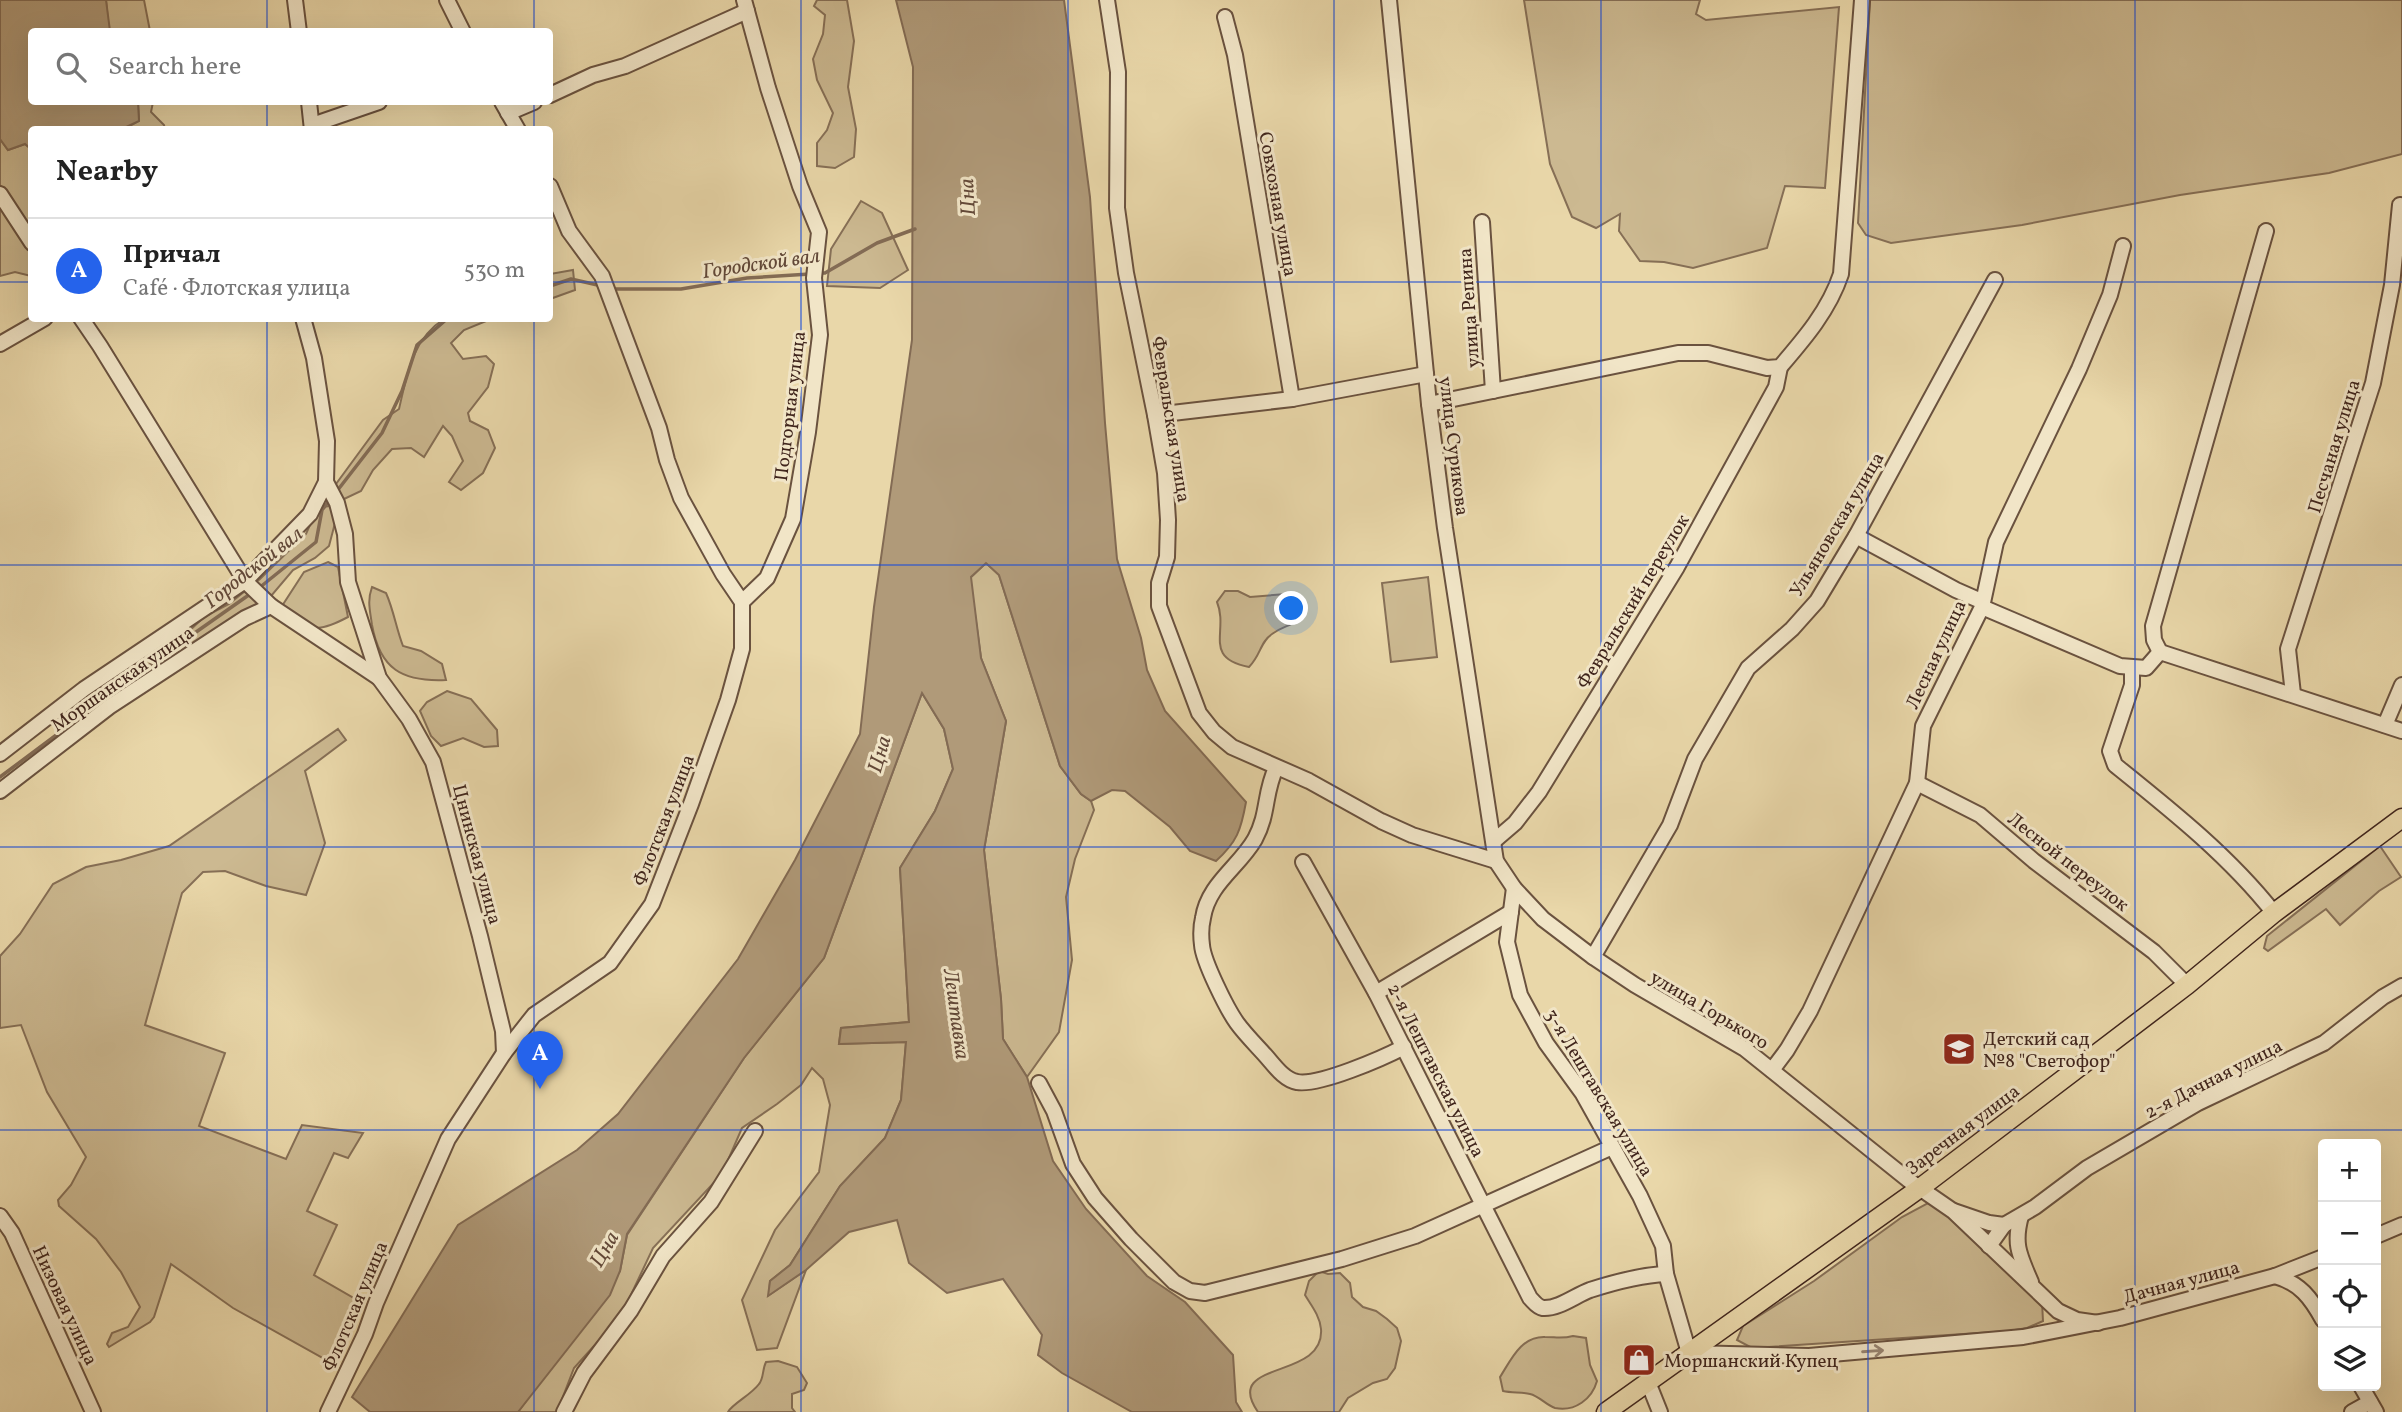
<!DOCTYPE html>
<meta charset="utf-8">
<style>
:root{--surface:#fff;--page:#f2f2f2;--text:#222;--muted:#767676;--line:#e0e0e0;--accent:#2563eb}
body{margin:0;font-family:Vollkorn,serif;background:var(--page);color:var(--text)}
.controls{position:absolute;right:21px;bottom:21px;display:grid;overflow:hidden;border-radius:7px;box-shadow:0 7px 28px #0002}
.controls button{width:63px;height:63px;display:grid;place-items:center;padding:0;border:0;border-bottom:2px solid var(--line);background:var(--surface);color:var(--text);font:35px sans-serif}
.you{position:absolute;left:1292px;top:609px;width:24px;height:24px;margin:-18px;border:5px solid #fff;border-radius:50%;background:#1a73e8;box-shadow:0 0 0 10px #1a73e833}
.badge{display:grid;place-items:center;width:46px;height:46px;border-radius:50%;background:var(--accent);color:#fff;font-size:23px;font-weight:700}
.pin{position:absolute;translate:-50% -58px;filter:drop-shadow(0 2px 4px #0008)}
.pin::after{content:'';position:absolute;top:37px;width:24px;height:21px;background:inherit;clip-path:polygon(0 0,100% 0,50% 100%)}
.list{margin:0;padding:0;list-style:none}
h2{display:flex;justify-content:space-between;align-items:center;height:91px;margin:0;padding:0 28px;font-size:30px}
h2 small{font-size:23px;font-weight:400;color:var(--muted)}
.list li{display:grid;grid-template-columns:46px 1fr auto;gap:21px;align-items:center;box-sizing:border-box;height:105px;padding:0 28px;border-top:2px solid var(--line)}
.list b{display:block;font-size:26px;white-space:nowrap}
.list p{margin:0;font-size:23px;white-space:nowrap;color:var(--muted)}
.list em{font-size:23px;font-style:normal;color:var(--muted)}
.icon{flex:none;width:38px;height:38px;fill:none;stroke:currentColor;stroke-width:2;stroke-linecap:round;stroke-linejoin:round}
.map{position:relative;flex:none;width:2402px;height:1412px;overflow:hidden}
.search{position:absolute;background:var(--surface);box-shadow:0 7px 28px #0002;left:28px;top:28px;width:525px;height:77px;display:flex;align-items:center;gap:18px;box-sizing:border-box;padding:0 24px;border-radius:7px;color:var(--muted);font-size:26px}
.panel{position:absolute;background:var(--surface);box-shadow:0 7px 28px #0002;left:28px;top:126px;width:525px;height:196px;border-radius:7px}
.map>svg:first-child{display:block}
</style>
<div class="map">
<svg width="2402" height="1412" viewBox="0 0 2402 1412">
<rect width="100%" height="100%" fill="#e9d7a9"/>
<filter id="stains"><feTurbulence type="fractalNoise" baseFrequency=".00286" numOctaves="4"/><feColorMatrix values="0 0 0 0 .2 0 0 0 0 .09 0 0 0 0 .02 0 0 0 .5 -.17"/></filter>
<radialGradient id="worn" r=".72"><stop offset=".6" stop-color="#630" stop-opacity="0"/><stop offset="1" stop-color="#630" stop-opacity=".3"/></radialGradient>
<g fill="#ccb991" stroke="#866f56" stroke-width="2">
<polygon points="106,0 144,0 150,31 109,31"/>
<polygon points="817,0 847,0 854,41 848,87 856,129 854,157 835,168 817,166 817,143 827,130 833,113 817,80 813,59 823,34 825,15 814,6"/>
<polygon points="1524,0 1700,0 1696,14 1706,20 1839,7 1825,188 1785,186 1767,248 1693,268 1664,262 1640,261 1619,231 1620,214 1596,228 1572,217 1550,164"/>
<polygon points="1870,0 2402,0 2402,154 2329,173 2180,195 2022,225 1891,243 1866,235 1858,223"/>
<polygon points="138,102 153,102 151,112 164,125 165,129 122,130 139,121"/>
<polygon points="0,139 8,150 25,144 31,149 31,236 0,185"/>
<polygon points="861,201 882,213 908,270 880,288 827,286 831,249"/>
<polygon points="0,202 31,251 31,276 15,272 0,276"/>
<polygon points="573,270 575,290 550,299 550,274"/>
<path d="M444,319H491L464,330L451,343L463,359L486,356L494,364L488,387L468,413L470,421L488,430L495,448L483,473L461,490L449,482L463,461L452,436L443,426L424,457L411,448L392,449L373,470L361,491L342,500L333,490L336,484L383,420L399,409C407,375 412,339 444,319Z"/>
<polygon points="332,506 335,523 329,546 315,558 293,570 266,602 149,674 143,664 155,653 185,635 204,617 229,604 260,579 306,534 318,507"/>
<path d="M328,562L338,567L348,617C312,636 313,628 282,606L304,572Z"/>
<polygon points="986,563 999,575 1060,766 1081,794 1091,801 1094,810 1075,859 1066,897 1072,960 1059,1032 1027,1077 1003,1039 1001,999 984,850 1006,721 981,658 970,578"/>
<polygon points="1428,577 1437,657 1391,662 1382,583"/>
<path d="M372,587L386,593C394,611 396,628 403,646L421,651L442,664L446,680C402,682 380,669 372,625C370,610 367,601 372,587Z"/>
<path d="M1225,591H1238L1250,597L1286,594L1300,597L1304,610C1295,628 1287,623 1272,634C1260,642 1261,655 1249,667C1202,658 1229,631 1217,602Z"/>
<polygon points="447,691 471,699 497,730 498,746 484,747 463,738 441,746 431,736 420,711 427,702"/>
<polygon points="922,693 944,729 953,769 935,811 900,868 909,1022 841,1028 839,1044 906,1042 901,1100 885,1138 840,1186 790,1265 770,1281 769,1295 806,1270 777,1348 757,1350 742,1300 775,1230 819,1172 830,1105 823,1079 812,1068 801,1085 777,1104 742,1128 722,1174 653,1248 621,1316 574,1368 557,1412 518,1412 620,1271 627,1235 744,1058 824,958"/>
<polygon points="338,729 346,740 305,771 325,843 306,895 266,886 225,871 203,872 182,893 145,1025 225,1053 199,1126 286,1159 302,1125 363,1133 348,1158 334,1153 307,1211 337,1225 314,1275 357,1300 330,1362 233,1308 171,1264 154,1317 150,1322 109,1347 107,1344 112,1333 128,1327 140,1307 121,1272 96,1239 59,1206 58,1200 71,1185 86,1157 47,1092 21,1025 0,1028 0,956 20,934 53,884 86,867 121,860 169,846"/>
<polygon points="2380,846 2401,877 2379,891 2340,925 2326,909 2268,951 2264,948 2267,936"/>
<polygon points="1928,1203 1948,1212 2042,1302 2043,1321 2027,1328 2009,1331 1752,1348 1737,1340 1743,1326 1814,1281 1902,1217"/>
<path d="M1319,1271L1328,1274L1340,1273L1350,1283L1352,1297L1363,1307L1376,1311L1387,1319L1397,1328L1401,1341L1395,1368L1387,1379L1373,1383L1348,1398L1339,1412H1258C1221,1359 1325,1381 1321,1329C1320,1316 1311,1305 1305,1295L1309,1281Z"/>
<path d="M1573,1336L1586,1338L1590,1365L1597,1381C1592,1399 1575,1412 1555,1408C1546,1405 1539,1396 1530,1394C1521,1392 1512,1393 1503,1391L1500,1377C1511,1360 1521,1336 1545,1337C1556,1337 1562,1339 1573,1336Z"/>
<path d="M778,1361L797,1367L807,1383L804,1390L792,1394V1408L795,1412H728C732,1404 751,1395 759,1384C764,1378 762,1370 766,1362Z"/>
</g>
<g fill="#b09a79" stroke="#836b54" stroke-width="2">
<polygon points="0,0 106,0 110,31 32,32 32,102 138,102 139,121 122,129 32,130 31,149 25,144 8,150 0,139"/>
<path d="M896,0H1064L1090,197L1105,423L1117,559L1141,638L1147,670L1165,711L1246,802C1241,830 1237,842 1216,861L1190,851L1170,827L1125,791L1112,790L1091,801L1081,794L1060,766L999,575L986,563L971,577L981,658L1006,721L984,850L1001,999L1003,1039L1027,1077L1053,1161L1086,1209L1147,1276L1185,1302L1233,1355L1236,1402L1242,1412H1132L1062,1373L1038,1355L1042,1335L1003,1279L947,1293L909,1263L897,1220L849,1232L806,1270L768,1296L770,1281L790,1265L840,1186L885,1138L901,1100L906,1042L839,1044L841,1028L909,1022L900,868L935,811L953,769L944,729L922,693L824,958L744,1058L627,1234L620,1271L610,1295L518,1412H370L352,1397L458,1225L577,1150L618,1114L738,959L795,860L860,734L874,607L912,340L913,67Z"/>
</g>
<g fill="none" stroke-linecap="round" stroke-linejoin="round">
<g stroke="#836b54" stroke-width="3.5">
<polyline points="818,273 825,273 877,243 915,229"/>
<polyline points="550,286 571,279 602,286"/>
<polyline points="613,289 681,289 747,278 810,274"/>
<polyline points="337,491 382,433 402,391 417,345 448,318"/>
<polyline points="259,588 316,542 322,510 330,500"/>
<polyline points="0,777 162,656 253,592"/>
</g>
<defs>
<g id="minor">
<polyline points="295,0 299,32"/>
<polyline points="447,0 463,32"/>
<polyline points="1107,0 1118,72 1117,208 1126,273 1155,415 1165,473 1168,520 1167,557 1159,583 1159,606 1199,713 1214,732 1232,747 1309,781 1381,821 1412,835 1496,861"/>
<polyline points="1389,0 1429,404 1445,528 1496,861 1514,888 1543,919 1593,957 1635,985 1745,1049 1911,1182 1953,1211 2058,1311 2077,1320 2098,1323"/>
<polyline points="1225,17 1235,55 1292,399"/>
<polyline points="550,95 593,75 625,66 747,11"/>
<polyline points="309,102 312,130"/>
<polyline points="502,102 518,130"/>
<polyline points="508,113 534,102"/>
<polyline points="312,125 379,102"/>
<polyline points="0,194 32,243"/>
<polyline points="1482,222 1493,391"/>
<polyline points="81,318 100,346 245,581 271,606 379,678"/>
<polyline points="303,318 314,358 327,441 326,482 337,503 345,534 348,582 379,678 409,719 433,762 480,936 503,1031 504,1053"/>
<polyline points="0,344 45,318"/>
<path d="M1429,404L1678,353H1708L1767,368L1780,367C1805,338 1829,310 1841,274L1862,0"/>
<polyline points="1155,415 1292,399 1426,374"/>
<polyline points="1856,536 1956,590 1981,601"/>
<polyline points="742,602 767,578 793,519 808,432 820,335 814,278 819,232 800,186 768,88 744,0"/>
<polyline points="1982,607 2120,666 2146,668 2160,652 2402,731"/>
<polyline points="2160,652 2154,640 2153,626 2266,231"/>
<path d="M2132,668V685L2110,751L2115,765C2171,810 2229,856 2274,913"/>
<polyline points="2293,694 2288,649 2373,383 2392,285 2400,205"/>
<polyline points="2385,725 2402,685"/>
<polyline points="0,754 84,689 245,581 310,514 326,482"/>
<path d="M1276,768C1264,793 1269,813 1255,839C1239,867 1208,884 1203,918C1201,926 1201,937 1202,945C1203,961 1227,1009 1237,1023C1245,1034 1256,1045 1265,1055C1274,1065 1284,1080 1297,1082C1319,1086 1383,1058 1404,1047"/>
<polyline points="1917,783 1980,815 2034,861 2154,952 2187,985"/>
<polyline points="0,791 109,707 245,618 271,606"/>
<polyline points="1494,841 1515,823 1539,792 1677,567 1776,387 1780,367"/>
<path d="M1303,862L1376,993L1530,1298C1534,1302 1537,1307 1543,1308C1559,1309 1576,1295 1590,1290C1615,1282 1640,1275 1666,1274"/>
<polyline points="1514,888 1507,942 1520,995 1546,1043 1583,1094 1640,1196 1663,1246 1666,1274 1689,1353 1809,1356 2023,1337 2120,1318 2275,1276 2323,1257"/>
<polyline points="1593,957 1670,825 1695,759 1748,668 1792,629 1817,601 1856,536 1995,280"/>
<polyline points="1376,993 1511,912"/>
<polyline points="1772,1070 1787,1050 1810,1011 1917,783 1923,726 1982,607 1996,542 2079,369 2110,295 2123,246"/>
<polyline points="1039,1083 1054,1111 1073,1164 1095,1198 1131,1239 1174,1282 1190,1291 1205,1293 1342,1259 1415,1236 1612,1147"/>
<polyline points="1954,1211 1989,1223 2004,1225 1989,1246"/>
<polyline points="0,1216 12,1233 93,1412"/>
<path d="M2021,1216C2013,1245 2020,1256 2031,1282"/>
<polyline points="2004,1225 2035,1207 2087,1168 2198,1103 2324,1043 2383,997 2402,986"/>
<polyline points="2376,1236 2402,1225"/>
<path d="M2275,1276C2300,1283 2311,1298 2323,1320"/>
<polyline points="1648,1382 1660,1412"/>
<polyline points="2361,1386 2376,1412"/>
<polyline points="328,1412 365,1334 376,1303 448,1139 504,1053 534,1015 610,963 652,904 691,804 728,700 742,649 742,602 723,574 681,498 667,460 659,428 602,276 569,231 550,186"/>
<polyline points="564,1412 584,1373 631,1310 663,1256 711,1202 755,1131"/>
<polyline points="2352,1412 2370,1402"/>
</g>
<polyline id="major" points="1606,1412 1920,1188 2187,985 2274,913 2402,818"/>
</defs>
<use href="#minor" stroke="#6a523f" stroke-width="18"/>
<use href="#major" stroke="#40251c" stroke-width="21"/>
<use href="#minor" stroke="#f1e5c7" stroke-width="14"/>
<use href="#major" stroke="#e9d7a9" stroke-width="18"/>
</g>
<defs><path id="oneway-shaft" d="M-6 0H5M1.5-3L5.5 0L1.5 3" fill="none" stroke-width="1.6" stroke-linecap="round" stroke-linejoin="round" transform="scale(1.75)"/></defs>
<use stroke="#988572" href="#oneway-shaft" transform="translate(1873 1351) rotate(-4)"/>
<path fill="none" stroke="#1d4ed8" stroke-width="2" stroke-opacity="0.55" d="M267,0V32M534,0V32M801,0V1412M1068,0V1412M1334,0V1412M1601,0V1412M1868,0V1412M2135,0V1412M267,102V130M534,102V130M0,282H32M550,282H2402M267,318V1412M534,318V1412M0,565H2402M0,847H2402M0,1130H2402"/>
<defs>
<symbol id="school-square" viewBox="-11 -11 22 22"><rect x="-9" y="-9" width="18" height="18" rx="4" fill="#8f2418" stroke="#f1e5c7"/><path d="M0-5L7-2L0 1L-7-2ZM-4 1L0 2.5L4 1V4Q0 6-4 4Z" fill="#fff"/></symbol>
<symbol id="shop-square" viewBox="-11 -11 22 22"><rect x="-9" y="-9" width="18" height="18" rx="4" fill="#8f2418" stroke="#f1e5c7"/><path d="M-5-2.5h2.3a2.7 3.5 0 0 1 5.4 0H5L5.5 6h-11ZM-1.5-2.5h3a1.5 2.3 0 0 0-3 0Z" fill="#fff"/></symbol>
</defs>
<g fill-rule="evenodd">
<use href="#school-square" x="1940" y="1030" width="38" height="38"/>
<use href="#shop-square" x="1620" y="1341" width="38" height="38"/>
</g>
<g text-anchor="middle" stroke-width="6" stroke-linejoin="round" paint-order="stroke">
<g font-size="19" fill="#40251c" stroke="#f1e5c7">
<text transform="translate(1279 204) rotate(80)" y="7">Совхозная улица</text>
<text transform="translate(1468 308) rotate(-94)" y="7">улица Репина</text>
<text transform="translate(789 406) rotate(-83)" y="7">Подгорная улица</text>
<text transform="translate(1172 419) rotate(81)" y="7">Февральская улица</text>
<text transform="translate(1455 446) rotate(83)" y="7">улица Сурикова</text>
<text transform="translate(2333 446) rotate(-73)" y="7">Песчаная улица</text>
<text transform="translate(1836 524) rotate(-59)" y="7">Ульяновская улица</text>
<text transform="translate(1632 601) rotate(-59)" y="7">Февральский переулок</text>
<text transform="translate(1935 654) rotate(-65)" y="7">Лесная улица</text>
<text transform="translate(122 678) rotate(-35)" y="7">Моршанская улица</text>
<text transform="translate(663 820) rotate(-69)" y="7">Флотская улица</text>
<text transform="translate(478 854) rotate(75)" y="7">Цнинская улица</text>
<text transform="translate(2069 861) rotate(38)" y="7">Лесной переулок</text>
<text transform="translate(1710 1009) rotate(31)" y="7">улица Горького</text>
<text transform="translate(1437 1070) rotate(63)" y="7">2-я Лештавская улица</text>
<text transform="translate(2213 1078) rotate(-27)" y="7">2-я Дачная улица</text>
<text transform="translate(1600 1092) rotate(59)" y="7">3-я Лештавская улица</text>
<text transform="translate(1962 1129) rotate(-37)" y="7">Заречная улица</text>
<text transform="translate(2181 1281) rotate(-15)" y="7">Дачная улица</text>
<text transform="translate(66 1305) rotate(65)" y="7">Низовая улица</text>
<text transform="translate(354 1306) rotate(-67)" y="7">Флотская улица</text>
</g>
<g font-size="19" fill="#40251c" stroke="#f1e5c7" text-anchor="start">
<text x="1983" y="1045">Детский сад<tspan x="1983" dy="22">№8 "Светофор"</tspan></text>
<text x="1664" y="1367">Моршанский Купец</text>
</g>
<g font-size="21" font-style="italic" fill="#624838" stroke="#f1e5c7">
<text transform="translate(967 197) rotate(-93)" y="7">Цна</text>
<text transform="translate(761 263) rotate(-8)" y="7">Городской вал</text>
<text transform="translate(253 567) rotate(-38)" y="7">Городской вал</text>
<text transform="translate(879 754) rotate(-74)" y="7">Цна</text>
<text transform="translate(957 1014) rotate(82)" y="7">Лештавка</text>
<text transform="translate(604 1249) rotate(-60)" y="7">Цна</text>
</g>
</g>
<rect width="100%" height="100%" filter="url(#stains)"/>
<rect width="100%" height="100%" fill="url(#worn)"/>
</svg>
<div class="controls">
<button>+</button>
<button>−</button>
<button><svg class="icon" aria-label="locate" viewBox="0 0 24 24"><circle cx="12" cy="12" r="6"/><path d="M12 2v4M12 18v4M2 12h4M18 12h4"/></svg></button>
<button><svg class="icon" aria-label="layers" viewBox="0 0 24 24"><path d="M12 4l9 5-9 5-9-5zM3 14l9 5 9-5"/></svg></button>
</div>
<div class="you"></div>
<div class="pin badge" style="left:540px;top:1089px">A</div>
<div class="search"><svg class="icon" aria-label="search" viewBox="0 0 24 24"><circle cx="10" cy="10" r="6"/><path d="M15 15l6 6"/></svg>Search here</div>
<section class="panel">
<h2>Nearby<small></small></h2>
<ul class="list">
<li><span class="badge">A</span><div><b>Причал</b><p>Café · Флотская улица</p></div><em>530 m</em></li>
</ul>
</section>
</div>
